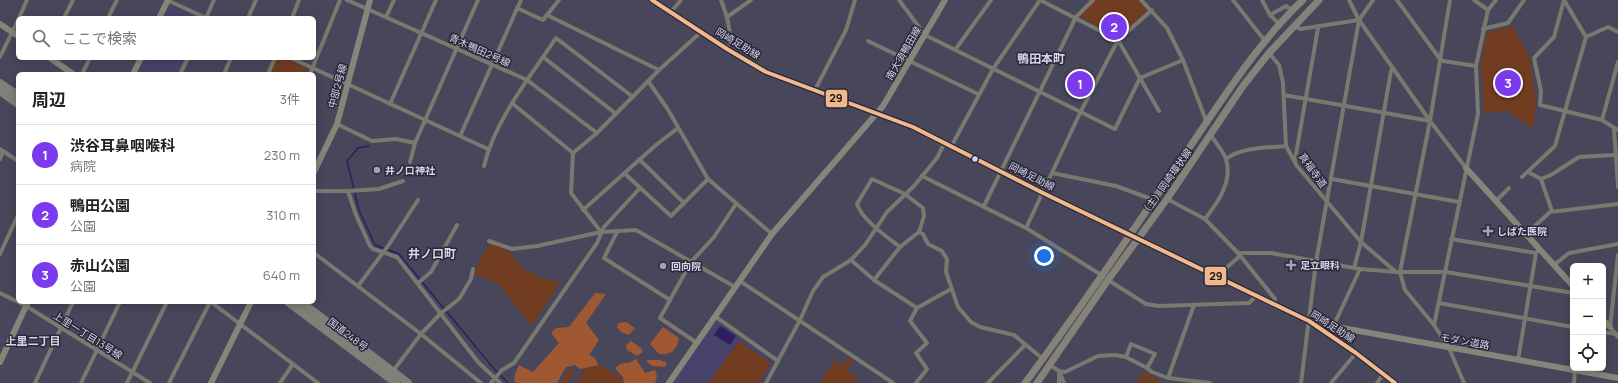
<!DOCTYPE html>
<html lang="ja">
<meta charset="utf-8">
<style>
:root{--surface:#fff;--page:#f2f2f2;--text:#222;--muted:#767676;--line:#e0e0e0;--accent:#7c3aed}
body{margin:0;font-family:Manrope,"Noto Sans JP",sans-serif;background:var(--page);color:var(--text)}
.controls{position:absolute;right:12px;bottom:12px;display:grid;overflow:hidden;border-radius:6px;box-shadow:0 2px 10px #0003}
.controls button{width:36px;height:36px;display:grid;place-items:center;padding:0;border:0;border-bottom:1px solid var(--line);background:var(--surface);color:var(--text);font:20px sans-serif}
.you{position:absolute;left:1044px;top:256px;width:14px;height:14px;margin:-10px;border:3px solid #fff;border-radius:50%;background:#1a73e8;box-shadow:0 0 0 6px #1a73e833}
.badge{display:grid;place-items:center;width:26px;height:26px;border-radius:50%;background:var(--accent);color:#fff;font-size:13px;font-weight:700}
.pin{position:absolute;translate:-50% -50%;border:2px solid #fff;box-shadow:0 1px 4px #0006}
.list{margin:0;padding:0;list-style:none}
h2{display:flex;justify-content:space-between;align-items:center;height:52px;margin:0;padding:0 16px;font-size:17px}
h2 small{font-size:13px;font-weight:400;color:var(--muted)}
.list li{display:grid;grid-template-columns:26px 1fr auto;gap:12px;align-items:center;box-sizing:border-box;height:60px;padding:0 16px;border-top:1px solid var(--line)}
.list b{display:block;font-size:15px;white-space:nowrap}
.list p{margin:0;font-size:13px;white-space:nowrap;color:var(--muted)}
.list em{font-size:13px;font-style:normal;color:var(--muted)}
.icon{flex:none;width:22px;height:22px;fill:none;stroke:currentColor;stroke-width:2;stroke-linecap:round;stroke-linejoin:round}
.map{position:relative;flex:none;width:1618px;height:383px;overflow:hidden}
.search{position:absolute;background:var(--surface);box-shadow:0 2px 10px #0003;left:16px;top:16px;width:300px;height:44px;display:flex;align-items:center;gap:10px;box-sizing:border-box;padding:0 14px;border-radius:6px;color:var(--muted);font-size:15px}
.panel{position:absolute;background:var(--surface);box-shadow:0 2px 10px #0003;left:16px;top:72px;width:300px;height:232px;border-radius:6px}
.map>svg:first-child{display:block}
</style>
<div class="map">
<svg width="1618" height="383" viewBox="0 0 1618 383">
<rect width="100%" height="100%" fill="#48465a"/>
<g fill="#47436a">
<polygon points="173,6 188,13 199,18 166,18"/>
<polygon points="148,58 185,58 178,74 140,74"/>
<polygon points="716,320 774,362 761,383 673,383"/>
</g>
<g fill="#723c21">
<polygon points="1095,0 1138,0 1148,10 1118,37 1079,16"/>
<polygon points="1512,26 1530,57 1536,104 1533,129 1507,111 1482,113 1484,100 1481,66 1487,32"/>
<polygon points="277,58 284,58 308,69 308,74 271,74"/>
<polygon points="490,243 510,252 521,267 542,278 560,283 532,326 498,284 475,274 476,268"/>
<polygon points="739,341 771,363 759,383 708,383"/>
<polygon points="849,357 853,361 847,370 858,379 855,383 820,383 834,360 842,366"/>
<polygon points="591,359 629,383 576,383"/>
<polygon points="569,368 575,371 568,383 560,383"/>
<polygon points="1143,372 1159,380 1159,383 1136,383"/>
</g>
<g fill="#a05832">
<polygon points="595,293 606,294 586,323 599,340 589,355 595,358 598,365 580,369 575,365 566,367 557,383 516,383 514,380 515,374 519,365 533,372 559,343 551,333 556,328 569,327"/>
<polygon points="626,322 635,328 629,335 621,332 617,327 619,323"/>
<path d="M663,327L679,338C677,350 671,355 659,354L650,344Z"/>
<polygon points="631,341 641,348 643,352 637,356 627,350 626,345"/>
<polygon points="636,359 645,373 655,370 657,376 655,383 624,383 623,377 615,368 622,363 629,363"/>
<polygon points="648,360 660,360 667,363 665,367 652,366 646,361"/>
</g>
<polygon fill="#2f1d63" points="720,326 736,336 730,345 714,335"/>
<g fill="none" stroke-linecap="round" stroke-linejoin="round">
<polyline stroke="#2f1d63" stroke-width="1.5" points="369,146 358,148 347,161 359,210 375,245 399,254 495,370 508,383"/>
<g stroke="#797970" stroke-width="4">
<polyline points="167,0 206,18"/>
<polyline points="347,0 527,80 597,133"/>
<path d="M721,0C727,16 733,33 727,49"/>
<polyline points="899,0 925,35 1115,129 1140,78 1183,60"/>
<polyline points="1040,0 1118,40 1159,111"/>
<polyline points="1141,0 1167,28 1183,60 1207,123"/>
<polyline points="1233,0 1265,41"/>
<polyline points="1262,0 1270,15 1280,25"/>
<polyline points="1349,0 1359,20 1430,121 1466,168"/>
<polyline points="1397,0 1440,59 1443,61 1476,66"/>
<polyline points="1450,0 1430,121 1400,272 1405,290 1434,325 1449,348 1464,383"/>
<polyline points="1474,0 1488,10"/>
<polyline points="1564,0 1554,37 1534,58 1541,91 1540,105 1602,120 1618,130"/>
<polyline points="517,8 543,20 559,0"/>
<polyline points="671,12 681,0"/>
<polyline points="547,15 659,70"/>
<polyline points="1270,15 1286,6 1292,10"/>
<polyline points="386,17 394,0"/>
<polyline points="727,17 751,0"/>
<polyline points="19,18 27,0"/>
<polyline points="64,18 73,0"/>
<polyline points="108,18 117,0"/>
<polyline points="206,18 214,0"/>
<polyline points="248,18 256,0"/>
<polyline points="292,18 299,0"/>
<polyline points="1294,25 1300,29 1359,20"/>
<polyline points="1483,29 1508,23 1524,0"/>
<polyline points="1586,37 1608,27 1618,32"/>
<polyline points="868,41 978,94"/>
<polyline points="955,50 991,0"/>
<polyline points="1269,53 1279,65 1283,83 1286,146 1297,166 1361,242 1396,272"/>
<polyline points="0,57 18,20"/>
<polyline points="543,57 615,113"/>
<polyline points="291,58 488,149"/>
<polyline points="82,74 90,58"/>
<polyline points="180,74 188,58"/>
<polyline points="224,74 231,58"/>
<polyline points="268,74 275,58"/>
<polyline points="310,74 340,0"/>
<polyline points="648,81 667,108 708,179 772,234"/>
<polyline points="815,90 846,30 855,0"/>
<polyline points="1284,95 1430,121"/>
<polyline points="390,104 436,0"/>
<polyline points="513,104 573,153"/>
<polyline points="1602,120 1618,62"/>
<polyline points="337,124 372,141 396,139 415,143"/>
<polyline points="1614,128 1618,187"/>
<polyline points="460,136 521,0"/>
<polyline points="951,147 993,69 1040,0"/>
<polyline points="0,149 18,161"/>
<polyline points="573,153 597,133 659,70 701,32"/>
<polyline points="573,153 571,193 601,232"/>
<polyline points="0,159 3,151"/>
<polyline points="639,159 684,203"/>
<path d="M1226,159C1242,147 1266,148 1286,146"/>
<polyline points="1295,160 1318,28"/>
<polyline points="410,162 415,143 478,0"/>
<path d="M484,166C495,120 530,77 556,38L633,97"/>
<polyline points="1528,172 1541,179 1552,211"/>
<polyline points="624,173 671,216 708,179"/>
<polyline points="1052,173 1116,186 1154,200"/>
<polyline points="922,176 1026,228 1103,276"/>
<polyline points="1522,177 1555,146 1586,37 1564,0"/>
<polyline points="1332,179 1459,202"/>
<polyline points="1541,179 1551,175 1579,157 1615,155"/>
<polyline points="314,191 348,191 356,215 370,246 373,249 397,257 478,362 500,383"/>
<polyline points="348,191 379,189 403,181"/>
<polyline points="1167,199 1205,219 1238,253 1275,299 1274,304"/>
<polyline points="1497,200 1509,188"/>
<polyline points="984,206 1076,17 1093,0"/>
<polyline points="583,210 656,145 678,128"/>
<path d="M1205,219C1218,202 1233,182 1226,159C1223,151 1215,142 1211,135"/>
<polyline points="1026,228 1081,111 1118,40 1152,10"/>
<polyline points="617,232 604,258 670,300"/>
<polyline points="1526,234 1550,212 1618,204"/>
<polyline points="1451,239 1536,253"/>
<polyline points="489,241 512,249 537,246 601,232 636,230 735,287"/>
<path d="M900,247C887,237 862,220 857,204L872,179L905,194L923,208L924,216L919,232L923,234L928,244L942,251L947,259L946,272L958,307L971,322L980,327L1014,335L1043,359"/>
<polyline points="314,253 421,334 481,383"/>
<polyline points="1238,253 1271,253 1360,269 1396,272 1446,272 1573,293"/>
<polyline points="0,254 18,215"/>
<polyline points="1618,255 1610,327 1618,337"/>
<polyline points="851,260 874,280 917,308 951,289"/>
<polyline points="1554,265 1569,253 1618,244"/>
<polyline points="1354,268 1361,242 1391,71 1393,69"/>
<polyline points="1220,279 1226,268 1240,256"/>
<polyline points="874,280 900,247 919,232"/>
<polyline points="1108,280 1146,304 1159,306 1249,303 1256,296"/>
<polyline points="740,281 893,383"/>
<polyline points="418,283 431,272 457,225"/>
<polyline points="358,286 388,246 418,200"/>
<polyline points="0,293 26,306 150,383"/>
<polyline points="211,302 318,383"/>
<polyline points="1439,303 1573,327"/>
<polyline points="716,317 778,361"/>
<polyline points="1434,325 1478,114 1476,66 1488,10 1496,0"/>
<polyline points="1333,327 1360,269"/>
<polyline points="1603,332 1616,334"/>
<polyline points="697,343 660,318 691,262 714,237 736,204"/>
<polyline points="1126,357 1131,344 1155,354 1147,368"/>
<polyline points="1518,360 1536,253 1539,249"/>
<polyline points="1050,365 1059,371 1065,372 1098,356 1115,355 1126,357 1147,368 1152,372 1168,378 1210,383"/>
<polyline points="393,371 421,334 440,314 459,299 471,279 473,269"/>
<polyline points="1059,371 1064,383"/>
<polyline points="1168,378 1194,305"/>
<polyline points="35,383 73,302"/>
<polyline points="81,383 120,302"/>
<polyline points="127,383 167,302"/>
<polyline points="169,383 210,302"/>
<polyline points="280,383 293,364"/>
<polyline points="491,383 502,370 514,363 597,243 604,227 640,188"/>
<polyline points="766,383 800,320 813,291 823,277 851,260 865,245 887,212 914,186 937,158 944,144"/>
<polyline points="916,383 927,369 916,353 927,343 910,321 917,308"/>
<polyline points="988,383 1025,345"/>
<polyline points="1059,383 1059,374"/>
<polyline points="1301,383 1316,262 1359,20 1373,0"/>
<polyline points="1331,383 1356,353"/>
<polyline points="1377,383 1383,374"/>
<polyline points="1574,383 1575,370"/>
</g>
<g stroke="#858579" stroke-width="6">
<polyline points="159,18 168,0"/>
<polyline points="0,24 18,36"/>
<polyline points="50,58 73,74"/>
<polyline points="133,74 141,58"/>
<polyline points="1466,168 1573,286"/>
<polyline points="314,172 337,124 370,0"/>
<polyline points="1603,320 1610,327"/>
<polyline points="1315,323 1618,378"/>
<polyline points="0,362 28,302"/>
<polyline points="211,383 251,302"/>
<polyline points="669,383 772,234 883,106 945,0"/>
</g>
<g stroke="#848279" stroke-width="7">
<polyline points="652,0 727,49 766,72 913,127 1043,193 1309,321 1356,353 1395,383"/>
<path d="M1025,383C1082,307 1134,229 1187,151C1222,100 1258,42 1303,0"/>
<polyline points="1037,383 1108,280 1167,199 1243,86 1269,53 1319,0"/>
</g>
<g stroke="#808079" stroke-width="8">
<polyline points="0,83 18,95"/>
<polyline points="0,91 18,104"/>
<polyline points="288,302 396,383"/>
<polyline points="301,302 408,383"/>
</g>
<defs>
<polyline id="bus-1" points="652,0 727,49 766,72 913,127 1043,193 1309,321 1356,353 1395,383"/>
</defs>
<use href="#bus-1" stroke="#292738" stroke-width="7"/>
<use href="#bus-1" stroke="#f1b78d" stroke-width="4"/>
</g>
<circle fill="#d5d4ea" stroke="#292738" stroke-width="1.5" cx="975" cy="159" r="3.5"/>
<g fill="#a4a2b8" stroke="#292738" stroke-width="1.5">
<circle cx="377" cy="170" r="4"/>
<path d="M1486 225h4v4h4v4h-4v4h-4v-4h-4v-4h4z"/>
<path d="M1289 259h4v4h4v4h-4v4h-4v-4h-4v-4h4z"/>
<circle cx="663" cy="266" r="4"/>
</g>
<g text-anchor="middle" stroke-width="3" stroke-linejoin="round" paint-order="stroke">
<g font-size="10" fill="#d5d4ea" stroke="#292738">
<text transform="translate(738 43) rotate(31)" y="4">岡崎足助線</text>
<text transform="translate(480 50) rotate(24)" y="4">青木鴨田2号線</text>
<text transform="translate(903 53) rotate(-60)" y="4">南大須鴨田線</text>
<text transform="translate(337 86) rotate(-75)" y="4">中部2号線</text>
<text transform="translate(1313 170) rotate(54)" y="4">真福寺道</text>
<text transform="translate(1032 176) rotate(27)" y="4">岡崎足助線</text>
<text transform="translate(1166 182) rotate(-55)" y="4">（主）岡崎環状線</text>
<text transform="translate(1333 326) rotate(33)" y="4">岡崎足助線</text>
<text transform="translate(348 334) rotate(37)" y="4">国道248号</text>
<text transform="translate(88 335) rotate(32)" y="4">上里一丁目13号線</text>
<text transform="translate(1465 341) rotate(10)" y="4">モダン道路</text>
</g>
<g font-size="10" font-weight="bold" fill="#d5d4ea" stroke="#292738" text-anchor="start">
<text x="385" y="174">井ノ口神社</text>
<text x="1497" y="235">しばた医院</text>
<text x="1300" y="269">足立眼科</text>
<text x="671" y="270">回向院</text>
</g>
<g font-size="11" font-weight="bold" fill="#d5d4ea" stroke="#292738">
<text x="33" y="345">上里二丁目</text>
</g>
<g font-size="12" font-weight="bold" fill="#d5d4ea" stroke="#292738">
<text x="1041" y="63">鴨田本町</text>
<text x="432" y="258">井ノ口町</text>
</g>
</g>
<g stroke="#292738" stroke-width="1.5">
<rect x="825" y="89" width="23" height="19" rx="4" fill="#f1b78d"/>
<rect x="1204" y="266" width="23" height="20" rx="4" fill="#f1b78d"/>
</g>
<g font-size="11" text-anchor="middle" font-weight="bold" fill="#111">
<text x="836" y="102">29</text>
<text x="1216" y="280">29</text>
</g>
</svg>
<div class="controls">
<button>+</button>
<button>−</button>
<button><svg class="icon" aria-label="locate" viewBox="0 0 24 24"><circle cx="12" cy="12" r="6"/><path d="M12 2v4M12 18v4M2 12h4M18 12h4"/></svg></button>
</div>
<div class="you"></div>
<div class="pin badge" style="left:1080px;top:84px">1</div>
<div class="pin badge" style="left:1114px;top:27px">2</div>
<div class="pin badge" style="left:1508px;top:83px">3</div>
<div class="search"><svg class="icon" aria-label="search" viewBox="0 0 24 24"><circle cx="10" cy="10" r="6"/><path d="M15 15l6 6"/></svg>ここで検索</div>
<section class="panel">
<h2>周辺<small>3件</small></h2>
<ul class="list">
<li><span class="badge">1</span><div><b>渋谷耳鼻咽喉科</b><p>病院</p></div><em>230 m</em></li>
<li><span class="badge">2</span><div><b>鴨田公園</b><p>公園</p></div><em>310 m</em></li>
<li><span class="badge">3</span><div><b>赤山公園</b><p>公園</p></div><em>640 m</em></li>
</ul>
</section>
</div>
